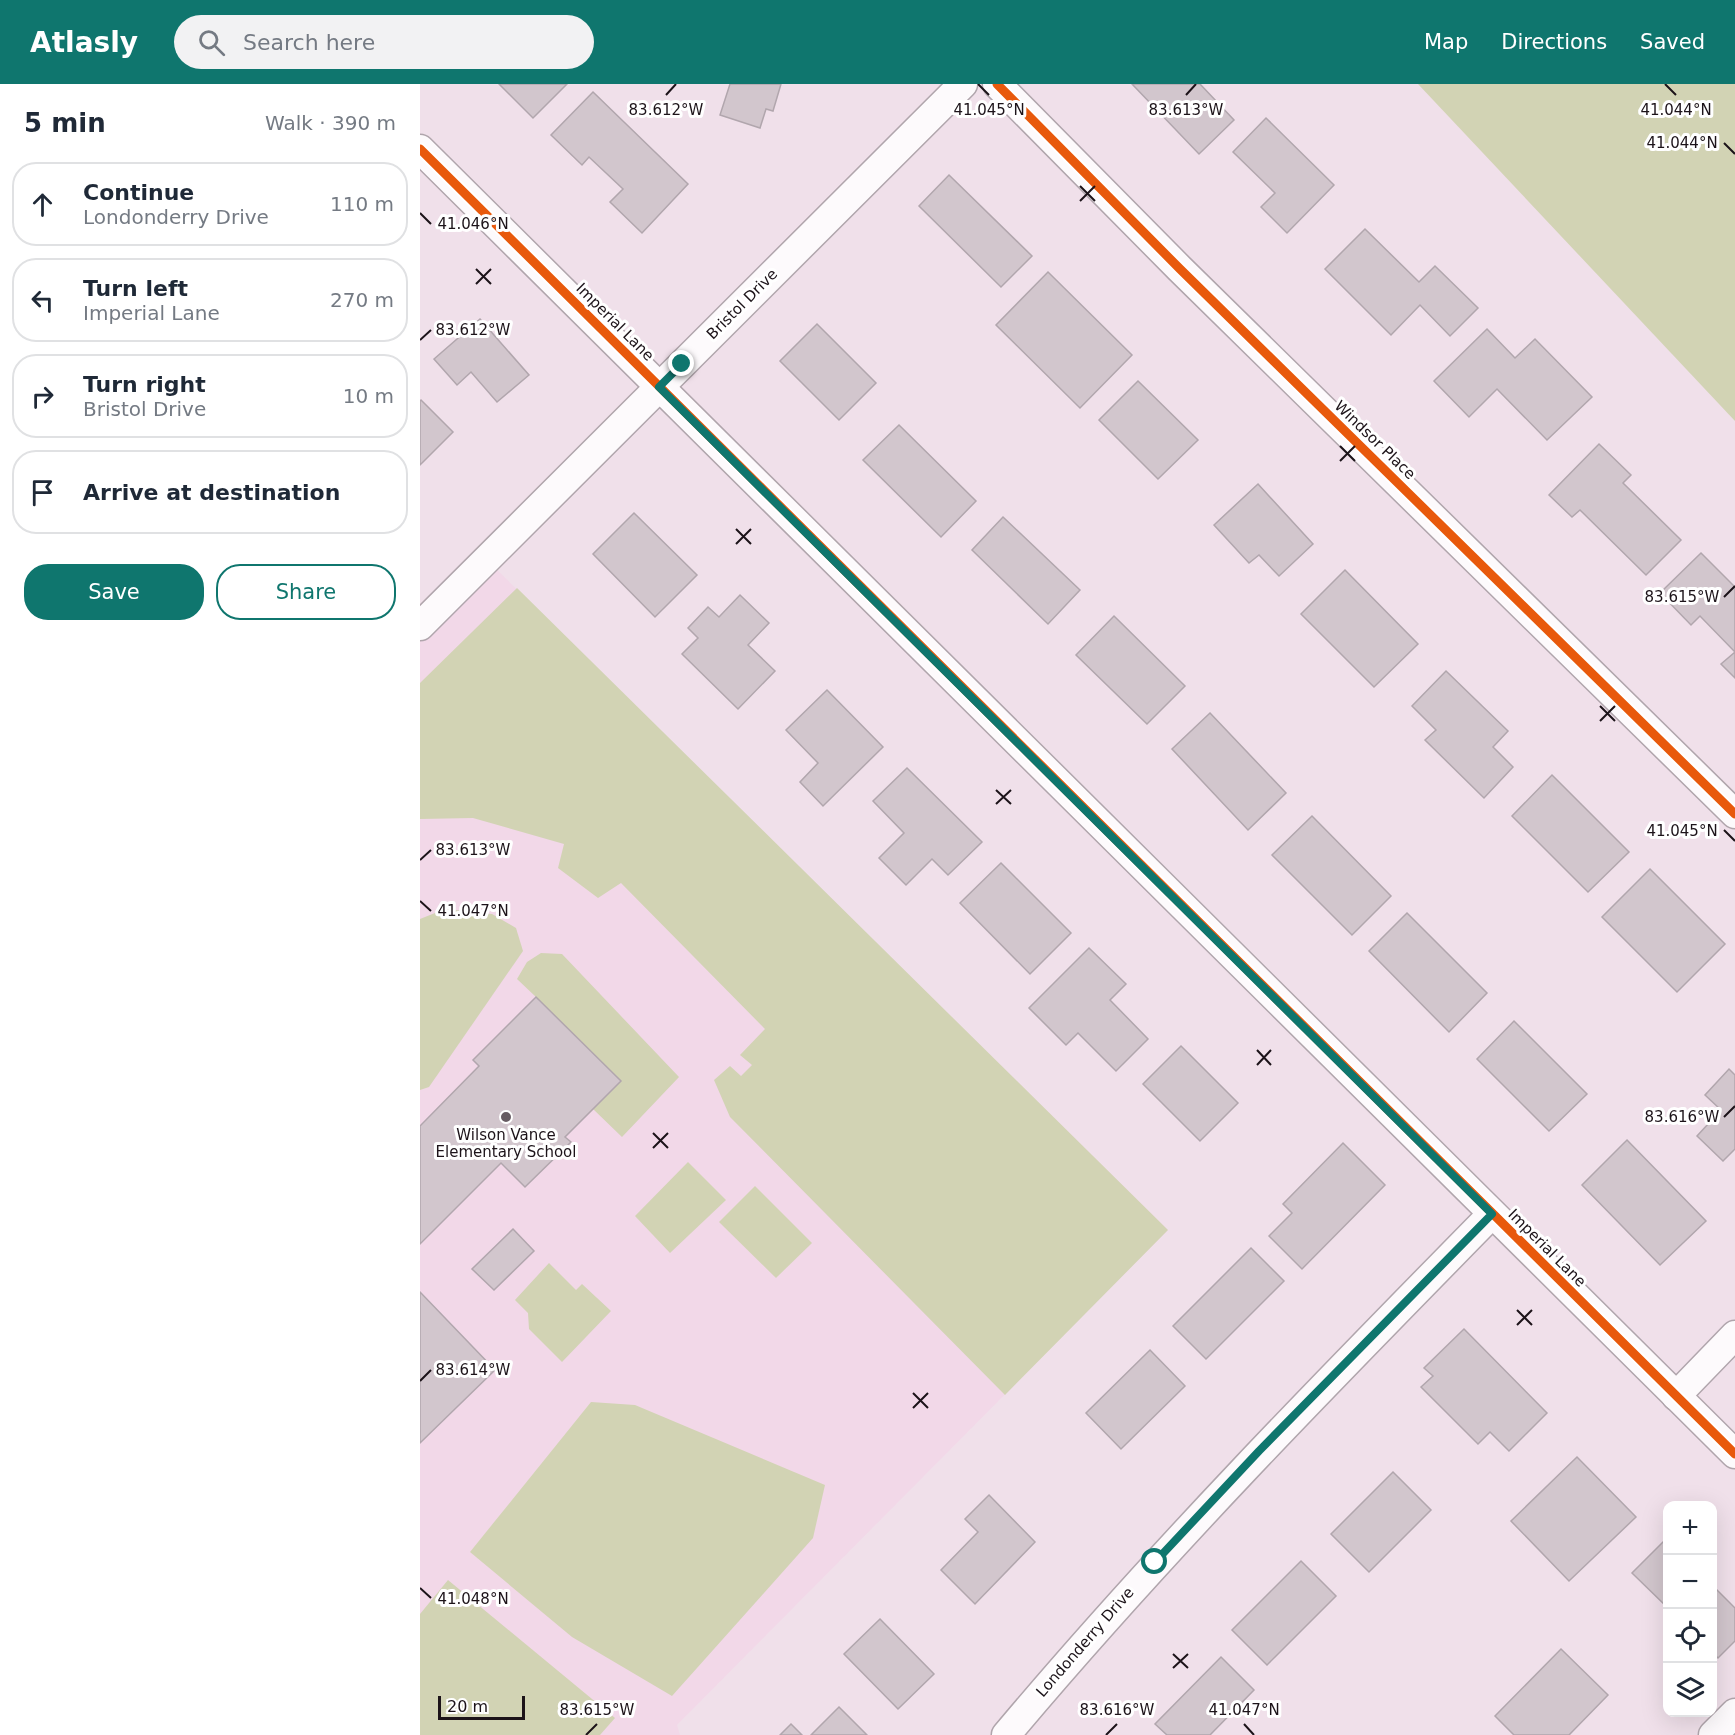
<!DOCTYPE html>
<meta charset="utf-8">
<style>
:root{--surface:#fff;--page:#f2f2f3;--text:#1f2937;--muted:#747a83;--line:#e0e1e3;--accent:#0f766e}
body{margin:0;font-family:"DejaVu Sans",sans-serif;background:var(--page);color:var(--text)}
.controls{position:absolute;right:18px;bottom:18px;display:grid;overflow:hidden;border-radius:12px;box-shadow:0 6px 24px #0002}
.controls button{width:54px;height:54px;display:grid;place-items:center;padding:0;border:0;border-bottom:2px solid var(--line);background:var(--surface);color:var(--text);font:30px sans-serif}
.scale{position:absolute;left:18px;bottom:15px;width:87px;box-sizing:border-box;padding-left:6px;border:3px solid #1c1319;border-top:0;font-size:16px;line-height:21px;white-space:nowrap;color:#1c1319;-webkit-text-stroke:4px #fff;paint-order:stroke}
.stop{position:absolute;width:18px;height:18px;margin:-14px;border:4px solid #0f766e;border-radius:50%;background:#fff}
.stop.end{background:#0f766e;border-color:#fff;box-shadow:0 2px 6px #0008}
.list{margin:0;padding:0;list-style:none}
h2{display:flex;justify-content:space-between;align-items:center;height:78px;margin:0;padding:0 24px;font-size:26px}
h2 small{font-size:20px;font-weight:400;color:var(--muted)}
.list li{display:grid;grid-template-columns:39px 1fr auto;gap:18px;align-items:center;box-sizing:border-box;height:84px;margin:0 12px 12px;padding:0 12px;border:2px solid var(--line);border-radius:24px}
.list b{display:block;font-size:22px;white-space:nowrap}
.list p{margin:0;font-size:20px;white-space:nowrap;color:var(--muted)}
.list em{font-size:20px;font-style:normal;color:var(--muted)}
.actions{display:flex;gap:12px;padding:18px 24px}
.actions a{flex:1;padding:14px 0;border:2px solid var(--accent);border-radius:24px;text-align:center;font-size:21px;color:var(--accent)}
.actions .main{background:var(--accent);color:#fff}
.icon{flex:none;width:33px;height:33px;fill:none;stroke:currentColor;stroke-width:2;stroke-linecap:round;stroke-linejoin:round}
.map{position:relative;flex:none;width:1315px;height:1651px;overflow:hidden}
header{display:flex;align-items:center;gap:36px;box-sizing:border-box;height:84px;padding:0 30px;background:var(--accent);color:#fff}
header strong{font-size:28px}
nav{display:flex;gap:33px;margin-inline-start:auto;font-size:21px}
.search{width:420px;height:54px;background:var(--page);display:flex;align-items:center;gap:15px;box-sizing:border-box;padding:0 21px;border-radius:33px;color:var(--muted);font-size:22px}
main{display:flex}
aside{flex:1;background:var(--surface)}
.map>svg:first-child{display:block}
</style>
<header>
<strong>Atlasly</strong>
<div class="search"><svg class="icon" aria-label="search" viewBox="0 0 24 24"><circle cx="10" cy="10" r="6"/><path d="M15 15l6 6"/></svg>Search here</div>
<nav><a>Map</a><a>Directions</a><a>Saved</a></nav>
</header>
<main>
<aside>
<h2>5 min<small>Walk · 390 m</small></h2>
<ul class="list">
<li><svg class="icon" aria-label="ahead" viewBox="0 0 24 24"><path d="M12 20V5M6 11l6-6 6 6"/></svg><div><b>Continue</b><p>Londonderry Drive</p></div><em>110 m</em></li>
<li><svg class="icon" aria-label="left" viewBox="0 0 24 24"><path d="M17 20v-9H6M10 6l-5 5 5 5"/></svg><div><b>Turn left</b><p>Imperial Lane</p></div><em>270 m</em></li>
<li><svg class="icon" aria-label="right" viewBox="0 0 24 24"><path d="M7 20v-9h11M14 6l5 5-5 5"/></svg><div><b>Turn right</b><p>Bristol Drive</p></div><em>10 m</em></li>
<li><svg class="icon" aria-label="arrive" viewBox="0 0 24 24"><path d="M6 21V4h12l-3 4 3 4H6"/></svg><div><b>Arrive at destination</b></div></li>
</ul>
<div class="actions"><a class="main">Save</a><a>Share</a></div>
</aside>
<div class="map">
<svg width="1315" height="1651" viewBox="0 0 1315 1651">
<rect width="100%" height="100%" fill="#f0e0ea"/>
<polygon fill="#f2d8e8" points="66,475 748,1146 257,1641 260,1651 0,1651 0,542"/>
<g fill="#d2d3b4">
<polygon points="998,0 1315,0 1315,337"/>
<polygon points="97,504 748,1146 585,1311 310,1033 294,996 310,982 321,992 332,981 320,971 345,945 201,799 178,814 138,784 144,760 53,734 0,735 0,599"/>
<polygon points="25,825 72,830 96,844 103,867 9,1003 0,1006 0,835"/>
<polygon points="121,869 142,870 259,993 202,1053 173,1025 116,913 97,895 107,878"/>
<polygon points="268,1078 306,1116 250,1169 215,1132"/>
<polygon points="335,1102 392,1159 356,1194 299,1138"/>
<polygon points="129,1179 156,1206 162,1200 191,1227 142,1278 109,1245 108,1229 95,1216"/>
<polygon points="171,1318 215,1321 405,1401 393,1454 252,1612 152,1553 50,1468"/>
<polygon points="28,1496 195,1634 180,1651 0,1651 0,1530"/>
</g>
<g fill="#d2c6cd" stroke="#b1a6ad" stroke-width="1.5">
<polygon points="79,0 147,0 113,34"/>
<polygon points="310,0 361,0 353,27 346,25 340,44 300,31"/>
<polygon points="712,0 780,0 814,36 779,70"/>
<polygon points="173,8 268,100 222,149 190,118 203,105 169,73 162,81 131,51"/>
<polygon points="846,34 914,101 867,149 841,123 855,109 813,68"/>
<polygon points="529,91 612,172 581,203 499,122"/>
<polygon points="945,145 999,198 1015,182 1058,224 1030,252 1000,221 971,251 905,185"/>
<polygon points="628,188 712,271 660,324 576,241"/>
<polygon points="60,235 109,291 77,318 51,288 37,301 14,275"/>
<polygon points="397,240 456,299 419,336 360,277"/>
<polygon points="1067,245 1095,274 1115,255 1172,313 1127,356 1077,305 1049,333 1014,297"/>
<polygon points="718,297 778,356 738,395 679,336"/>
<polygon points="1,316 33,348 0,381 0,317"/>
<polygon points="479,341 556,417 521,453 443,376"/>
<polygon points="1179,360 1211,391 1203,399 1261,456 1226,491 1160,426 1152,433 1129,411"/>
<polygon points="838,400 893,460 859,492 839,471 829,479 794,441"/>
<polygon points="214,429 277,491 235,533 173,470"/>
<polygon points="583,433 660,506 628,540 552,466"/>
<polygon points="1281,469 1315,503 1315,594 1301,580 1315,568 1280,532 1271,541 1240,509"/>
<polygon points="925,486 998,560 954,603 881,530"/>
<polygon points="320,511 349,539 328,561 355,587 318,625 262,570 278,554 268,544 288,523 299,533"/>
<polygon points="694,532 765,602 727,640 656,571"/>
<polygon points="1026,587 1088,647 1073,663 1093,683 1064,714 1005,656 1016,646 992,622"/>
<polygon points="407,606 463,663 403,722 380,698 398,679 366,646"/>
<polygon points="790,629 866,709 828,746 752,665"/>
<polygon points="487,684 562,758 528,791 512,775 486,801 459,774 484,749 453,717"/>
<polygon points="1132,691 1209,768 1168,808 1092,732"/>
<polygon points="892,732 971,812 932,851 852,771"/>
<polygon points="581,779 651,849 610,890 540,819"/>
<polygon points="1230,785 1305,860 1257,908 1182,833"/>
<polygon points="987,829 1067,909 1029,948 949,867"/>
<polygon points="669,864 706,900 690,916 728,955 696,987 658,949 646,961 609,924"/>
<polygon points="116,913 201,997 145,1053 151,1058 105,1103 81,1079 0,1160 0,1042 59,982 53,976"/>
<polygon points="1094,937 1167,1010 1129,1047 1057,975"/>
<polygon points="761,962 818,1019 780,1057 723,1000"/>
<polygon points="1309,985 1315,991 1315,1065 1303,1077 1277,1052 1301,1026 1285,1011"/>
<polygon points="1207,1056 1286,1137 1240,1181 1162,1101"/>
<polygon points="923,1059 965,1101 882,1185 849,1152 872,1129 863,1120"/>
<polygon points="93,1145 114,1167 74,1206 52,1185"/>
<polygon points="831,1164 864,1197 786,1275 753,1242"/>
<polygon points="0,1208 75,1286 0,1359"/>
<polygon points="1044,1245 1127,1329 1089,1367 1070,1348 1058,1360 1001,1303 1013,1292 1004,1284"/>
<polygon points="730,1266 765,1302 701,1365 666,1329"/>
<polygon points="1157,1373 1216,1433 1149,1497 1091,1437"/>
<polygon points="973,1388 1011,1426 949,1488 911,1450"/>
<polygon points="569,1411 615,1458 555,1520 521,1486 558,1448 545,1435"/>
<polygon points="1246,1455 1248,1457 1248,1524 1212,1489"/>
<polygon points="881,1477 916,1512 847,1581 812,1546"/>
<polygon points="1292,1501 1315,1524 1315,1557 1298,1574 1292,1568"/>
<polygon points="460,1535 514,1590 478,1625 424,1570"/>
<polygon points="1141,1565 1188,1611 1149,1651 1094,1651 1075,1632"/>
<polygon points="801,1573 834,1606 790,1651 747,1651 735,1640"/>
<polygon points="419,1623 447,1651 391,1651"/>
<polygon points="371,1640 382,1651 360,1651"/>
</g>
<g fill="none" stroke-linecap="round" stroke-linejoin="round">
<defs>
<g id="street">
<polyline points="577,0 760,185 1315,730"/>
<polyline points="0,65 1315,1370"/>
<polyline points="0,542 543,0"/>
<polyline points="1256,1312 1315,1251"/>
<path d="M586,1651C739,1469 905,1300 1072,1130"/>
<polyline points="1293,1651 1315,1629"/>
</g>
</defs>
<use href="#street" stroke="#b0a5ac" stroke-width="31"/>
<use href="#street" stroke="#fdfafc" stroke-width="28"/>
<defs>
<g id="cycleway">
<polyline points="577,0 760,185 1315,730"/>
<polyline points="0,65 1315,1370"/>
</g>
</defs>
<use href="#cycleway" stroke="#fff" stroke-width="13"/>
<use href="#cycleway" stroke="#e8590c" stroke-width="9"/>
</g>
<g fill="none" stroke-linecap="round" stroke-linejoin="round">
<polyline stroke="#0f766e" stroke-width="8" points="262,280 239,303 1072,1130 839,1367 735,1478"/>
</g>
<path fill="none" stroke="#1c1319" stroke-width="2" d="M558,0L569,11M1245,0L1256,11M246,11L256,0M766,11L776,0M1304,59L1315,70M660,102L675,117M660,117L675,102M0,129L11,140M56,185L71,200M56,200L71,185M0,256L11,246M920,362L935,377M920,377L935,362M316,445L331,460M316,460L331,445M1304,513L1315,502M1180,622L1195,637M1180,637L1195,622M576,706L591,720M576,720L591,706M1304,746L1315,757M0,776L11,766M0,817L11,827M837,966L851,981M837,981L851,966M1304,1033L1315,1022M233,1049L248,1064M233,1064L248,1049M1097,1226L1112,1241M1097,1241L1112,1226M0,1297L11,1286M493,1309L508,1324M493,1324L508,1309M0,1504L11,1514M753,1570L768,1584M753,1584L768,1570M824,1640L834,1651M166,1651L177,1640M686,1651L697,1640"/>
<circle fill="#665b62" stroke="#fff" stroke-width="2" cx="86" cy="1033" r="6"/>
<g text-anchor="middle" stroke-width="6" stroke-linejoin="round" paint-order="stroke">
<g font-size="15" fill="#1c1319" stroke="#fff">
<text transform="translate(322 220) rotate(-45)" y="5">Bristol Drive</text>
<text transform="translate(195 238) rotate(45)" y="5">Imperial Lane</text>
<text transform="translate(955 356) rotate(44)" y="5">Windsor Place</text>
<text transform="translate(1127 1164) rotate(45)" y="5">Imperial Lane</text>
<text transform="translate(665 1558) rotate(-49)" y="5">Londonderry Drive</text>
</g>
<g font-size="15" fill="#1c1319" stroke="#fff">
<text x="86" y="1056">Wilson Vance<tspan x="86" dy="17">Elementary School</tspan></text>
</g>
</g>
<g font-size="15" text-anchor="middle" fill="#1c1319" stroke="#fff" stroke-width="6" stroke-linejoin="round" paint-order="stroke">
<text x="246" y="31">83.612°W</text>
<text x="569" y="31">41.045°N</text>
<text x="766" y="31">83.613°W</text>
<text x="1256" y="31">41.044°N</text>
<text x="1262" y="64">41.044°N</text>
<text x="53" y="145">41.046°N</text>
<text x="53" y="251">83.612°W</text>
<text x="1262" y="518">83.615°W</text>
<text x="1262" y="752">41.045°N</text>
<text x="53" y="771">83.613°W</text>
<text x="53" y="832">41.047°N</text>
<text x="1262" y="1038">83.616°W</text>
<text x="53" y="1291">83.614°W</text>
<text x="53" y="1520">41.048°N</text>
<text x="177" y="1631">83.615°W</text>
<text x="697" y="1631">83.616°W</text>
<text x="824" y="1631">41.047°N</text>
</g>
</svg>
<div class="controls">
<button>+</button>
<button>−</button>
<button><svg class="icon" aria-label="locate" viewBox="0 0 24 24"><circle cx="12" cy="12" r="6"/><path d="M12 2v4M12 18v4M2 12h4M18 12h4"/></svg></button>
<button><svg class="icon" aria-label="layers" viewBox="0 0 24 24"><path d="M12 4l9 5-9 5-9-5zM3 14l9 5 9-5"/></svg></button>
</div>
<div class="scale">20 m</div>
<div class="stop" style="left:735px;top:1478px"></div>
<div class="stop end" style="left:262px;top:280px"></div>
</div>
</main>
